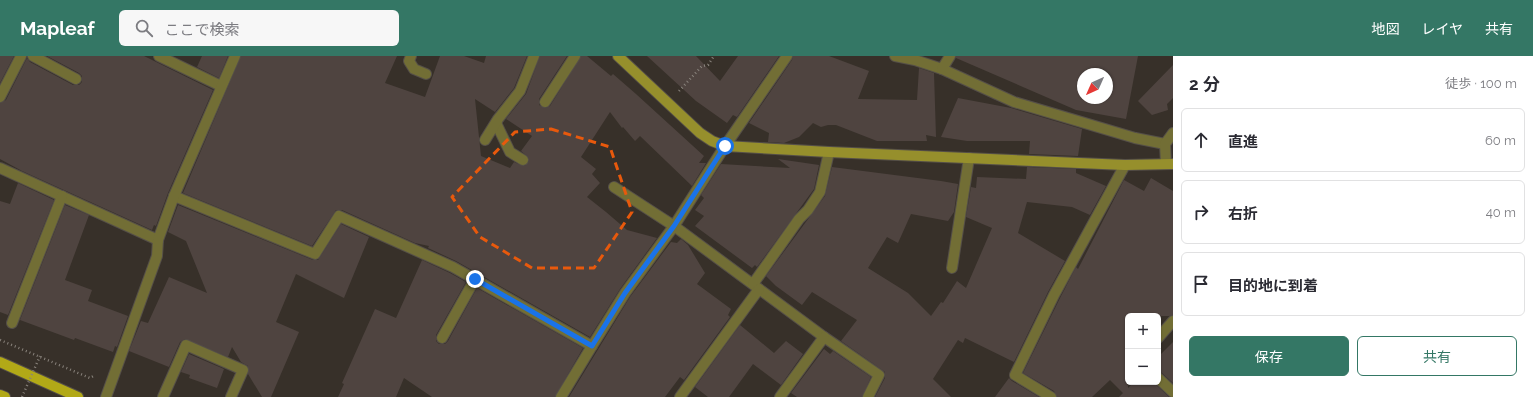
<!DOCTYPE html>
<html lang="ja">
<meta charset="utf-8">
<style>
:root{--surface:#fff;--page:#f7f7f7;--text:#2b2b33;--muted:#7c7c81;--line:#e1e1e2;--accent:#347765}
body{margin:0;font-family:Raleway,"Noto Sans JP",sans-serif;background:var(--page);color:var(--text)}
.controls{position:absolute;right:12px;bottom:12px;display:grid;overflow:hidden;border-radius:6px;box-shadow:0 1px 3px #0004}
.controls button{width:36px;height:36px;display:grid;place-items:center;padding:0;border:0;border-bottom:1px solid var(--line);background:var(--surface);color:var(--text);font:20px sans-serif}
.compass{position:absolute;left:1077px;top:12px;width:36px;height:36px;border-radius:50%;background:var(--surface);box-shadow:0 1px 3px #0004;rotate:225deg}
.stop{position:absolute;width:12px;height:12px;margin:-9px;border:3px solid #1a73e8;border-radius:50%;background:#fff}
.stop.end{background:#1a73e8;border-color:#fff;box-shadow:0 1px 4px #0008}
.list{margin:0;padding:0;list-style:none}
h2{display:flex;justify-content:space-between;align-items:center;height:52px;margin:0;padding:0 16px;font-size:17px}
h2 small{font-size:13px;font-weight:400;color:var(--muted)}
.list li{display:grid;grid-template-columns:26px 1fr auto;gap:12px;align-items:center;box-sizing:border-box;height:64px;margin:0 8px 8px;padding:0 8px;border:1px solid var(--line);border-radius:6px}
.list b{display:block;font-size:15px;white-space:nowrap}
.list em{font-size:13px;font-style:normal;color:var(--muted)}
.actions{display:flex;gap:8px;padding:12px 16px}
.actions a{flex:1;padding:9px 0;border:1px solid var(--accent);border-radius:6px;text-align:center;font-size:14px;color:var(--accent)}
.actions .main{background:var(--accent);color:#fff}
.icon{flex:none;width:22px;height:22px;fill:none;stroke:currentColor;stroke-width:2;stroke-linecap:round;stroke-linejoin:round}
.map{position:relative;flex:none;width:1173px;height:341px;overflow:hidden}
header{display:flex;align-items:center;gap:24px;box-sizing:border-box;height:56px;padding:0 20px;background:var(--accent);color:#fff}
header strong{font-size:19px}
nav{display:flex;gap:22px;margin-inline-start:auto;font-size:14px}
.search{width:280px;height:36px;background:var(--page);display:flex;align-items:center;gap:10px;box-sizing:border-box;padding:0 14px;border-radius:6px;color:var(--muted);font-size:15px}
main{display:flex}
aside{flex:1;background:var(--surface)}
.map>svg:first-child{display:block}
</style>
<header>
<strong>Mapleaf</strong>
<div class="search"><svg class="icon" aria-label="search" viewBox="0 0 24 24"><circle cx="10" cy="10" r="6"/><path d="M15 15l6 6"/></svg>ここで検索</div>
<nav><a>地図</a><a>レイヤ</a><a>共有</a></nav>
</header>
<main>
<div class="map">
<svg width="1173" height="341" viewBox="0 0 1173 341">
<rect width="100%" height="100%" fill="#373029"/>
<g fill="#4f4440" fill-rule="evenodd">
<polygon points="0,0 14,0 0,27"/>
<polygon points="47,0 144,0 213,34 168,137 156,170 154,169 152,174 22,115 0,103 0,47 6,44 27,2 30,6 73,29 79,29 82,26 82,20 79,17"/>
<polygon points="202,0 228,0 219,22 197,11"/>
<polygon points="241,0 397,0 385,27 425,41 440,0 464,0 484,7 486,0 527,0 514,32 495,56 475,43 481,100 510,112 514,106 523,110 526,109 529,105 528,101 521,95 532,80 506,63 526,38 540,0 567,0 539,43 539,49 545,52 550,50 581,0 587,0 611,20 613,18 636,38 704,100 699,107 706,107 692,130 640,80 635,85 623,71 622,72 610,56 581,101 596,113 592,118 600,127 587,141 606,156 627,174 657,182 620,233 590,281 456,205 428,192 429,190 415,187 342,154 336,154 312,190 183,137"/>
<polygon points="647,0 696,0 720,25 738,0 779,0 737,61 733,59 727,67 696,45"/>
<polygon points="793,0 829,0 869,15 858,43 917,44 919,12 934,17 936,81 926,79 927,85 877,85 836,69 828,69 821,71 813,67 799,81 784,87 768,86 769,77 749,67 792,4"/>
<path d="M956,0H1138L1126,63L1076,54L956,2ZM1083,18H1107V42H1083Z"/>
<polygon points="1173,9 1173,42 1167,48 1168,54 1152,59 1138,45"/>
<polygon points="958,42 1011,52 1082,73 1078,100 1029,98 1030,85 967,85 941,81"/>
<polygon points="778,103 819,109 814,133 757,211 755,209 752,212 695,170 704,160 695,154 704,142 701,139 721,108 790,112"/>
<polygon points="832,111 941,125 958,128 954,156 948,165 911,158 898,187 887,181 868,212 908,237 931,260 941,246 943,247 957,225 966,232 992,172 966,161 971,131 976,132 977,121 1026,123 1027,111 1076,113 1076,117 1106,130 1090,159 1072,151 1027,146 1018,177 1065,205 1048,236 1014,306 965,282 963,287 958,284 933,323 951,341 875,341 885,322 885,316 841,285 857,264 812,236 802,249 776,230 766,220 825,140"/>
<polygon points="1151,122 1173,135 1173,259 1169,260 1128,260 1128,332 1134,326 1153,326 1169,341 1119,341 1123,337 1110,324 1092,341 1057,341 1054,335 1023,317 1060,242 1076,211 1078,213 1124,124 1144,135"/>
<polygon points="18,127 54,144 8,259 0,256 0,145 10,148"/>
<polygon points="65,149 89,159 65,224 92,234 88,245 128,260 117,291 115,290 113,296 75,282 74,284 20,264"/>
<polygon points="178,149 313,204 318,204 320,201 341,168 369,181 344,242 296,218 276,266 299,276 271,341 262,341 248,318 248,310 241,306 232,291 228,301 185,283 180,286 169,311 129,295 141,265 148,267 169,221 207,237 186,185 168,176"/>
<polygon points="681,183 688,189 705,217 697,228 731,253 728,259 730,261 684,324 680,321 665,341 569,341 630,241 671,186 677,187"/>
<polygon points="422,204 450,217 466,226 436,279 436,285 439,288 445,288 448,285 477,232 583,292 555,341 432,341 404,322 396,341 338,341 344,328 342,327 375,253 396,262"/>
<polygon points="740,269 774,297 786,285 803,298 781,329 753,308 729,341 708,341 695,331"/>
<polygon points="1173,286 1173,327 1162,317 1158,316 1158,301"/>
<polygon points="824,293 830,298 833,295 871,321 862,341 797,341 791,337"/>
<polygon points="189,298 224,313 217,332 189,322 190,319 181,316"/>
<polygon points="1009,322 1012,325 1039,341 995,341"/>
</g>
<g fill="none" stroke-linecap="round" stroke-linejoin="round">
<defs>
<g id="lane">
<polyline points="33,0 76,23"/>
<polyline points="159,0 221,30"/>
<polyline points="411,0 409,5 414,13 426,18"/>
<polyline points="895,0 915,4 942,13"/>
<polyline points="0,41 21,0"/>
<polyline points="545,46 575,0"/>
<polyline points="496,67 510,96 523,104"/>
<polyline points="485,84 498,63 520,35 534,0"/>
<polyline points="725,90 787,0"/>
<polyline points="0,112 158,184"/>
<polyline points="614,131 674,170 824,281 879,319 868,341"/>
<polyline points="174,140 315,198 339,160 453,211 592,290"/>
<polyline points="952,212 969,102"/>
<polyline points="753,228 799,163 808,154 820,136 829,96"/>
<polyline points="12,267 62,140"/>
<polyline points="442,282 475,223"/>
<polyline points="1158,282 1173,265"/>
<polyline points="1158,322 1173,336"/>
<polyline points="163,341 186,289 243,314 231,341"/>
<polyline points="680,341 759,233"/>
<polyline points="780,341 824,281"/>
<polyline points="1051,341 1015,319 1054,239 1125,109"/>
</g>
<g id="street">
<polyline points="950,0 942,13 1014,46 1135,82 1165,88"/>
<polyline points="1166,108 1165,88 1173,77"/>
<polyline points="106,341 157,200 158,184 174,140 235,0"/>
<polyline points="561,341 592,290 625,237 674,170 725,90"/>
</g>
<polyline id="secondary" points="618,0 700,77 712,85 725,90 829,96 1125,109 1173,108"/>
<g id="primary">
<polyline points="0,306 78,341"/>
<polyline points="0,339 5,341"/>
</g>
</defs>
<use href="#lane" stroke="#554f48" stroke-width="12"/>
<use href="#street" stroke="#554f48" stroke-width="12"/>
<use href="#secondary" stroke="#554f48" stroke-width="12"/>
<use href="#primary" stroke="#554f48" stroke-width="12"/>
<g stroke="#89837c" stroke-width="2.5" stroke-dasharray="1 3" stroke-linecap="butt">
<polyline points="679,35 702,10 708,9 714,0"/>
<polyline points="0,284 90,322 95,319"/>
</g>
<use href="#lane" stroke="#726e35" stroke-width="10"/>
<use href="#street" stroke="#726e35" stroke-width="10"/>
<use href="#secondary" stroke="#968f2c" stroke-width="10"/>
<use href="#primary" stroke="#b2a917" stroke-width="10"/>
<polyline stroke="#89837c" stroke-width="2.5" stroke-dasharray="1 3" stroke-linecap="butt" points="22,341 40,300"/>
</g>
<g fill="none" stroke-linecap="round" stroke-linejoin="round">
<polyline stroke="#1a73e8" stroke-width="5" points="475,223 592,290 625,237 674,170 725,90"/>
</g>
<path fill="none" stroke="#e8590c" stroke-width="3" stroke-dasharray="8 5" stroke-linejoin="round" d="M551,73L610,91L632,156L594,212H532L480,181L452,141L515,76Z"/>
</svg>
<div class="controls">
<button>+</button>
<button>−</button>
</div>
<svg class="compass" viewBox="-18 -18 36 36"><path d="M0-13l5 13h-10z" fill="#e53935"/><path d="M0 13l5-13h-10z" fill="#7c7c81"/></svg>
<div class="stop" style="left:725px;top:90px"></div>
<div class="stop end" style="left:475px;top:223px"></div>
</div>
<aside>
<h2>2 分<small>徒歩 · 100 m</small></h2>
<ul class="list">
<li><svg class="icon" aria-label="ahead" viewBox="0 0 24 24"><path d="M12 20V5M6 11l6-6 6 6"/></svg><div><b>直進</b></div><em>60 m</em></li>
<li><svg class="icon" aria-label="right" viewBox="0 0 24 24"><path d="M7 20v-9h11M14 6l5 5-5 5"/></svg><div><b>右折</b></div><em>40 m</em></li>
<li><svg class="icon" aria-label="arrive" viewBox="0 0 24 24"><path d="M6 21V4h12l-3 4 3 4H6"/></svg><div><b>目的地に到着</b></div></li>
</ul>
<div class="actions"><a class="main">保存</a><a>共有</a></div>
</aside>
</main>
